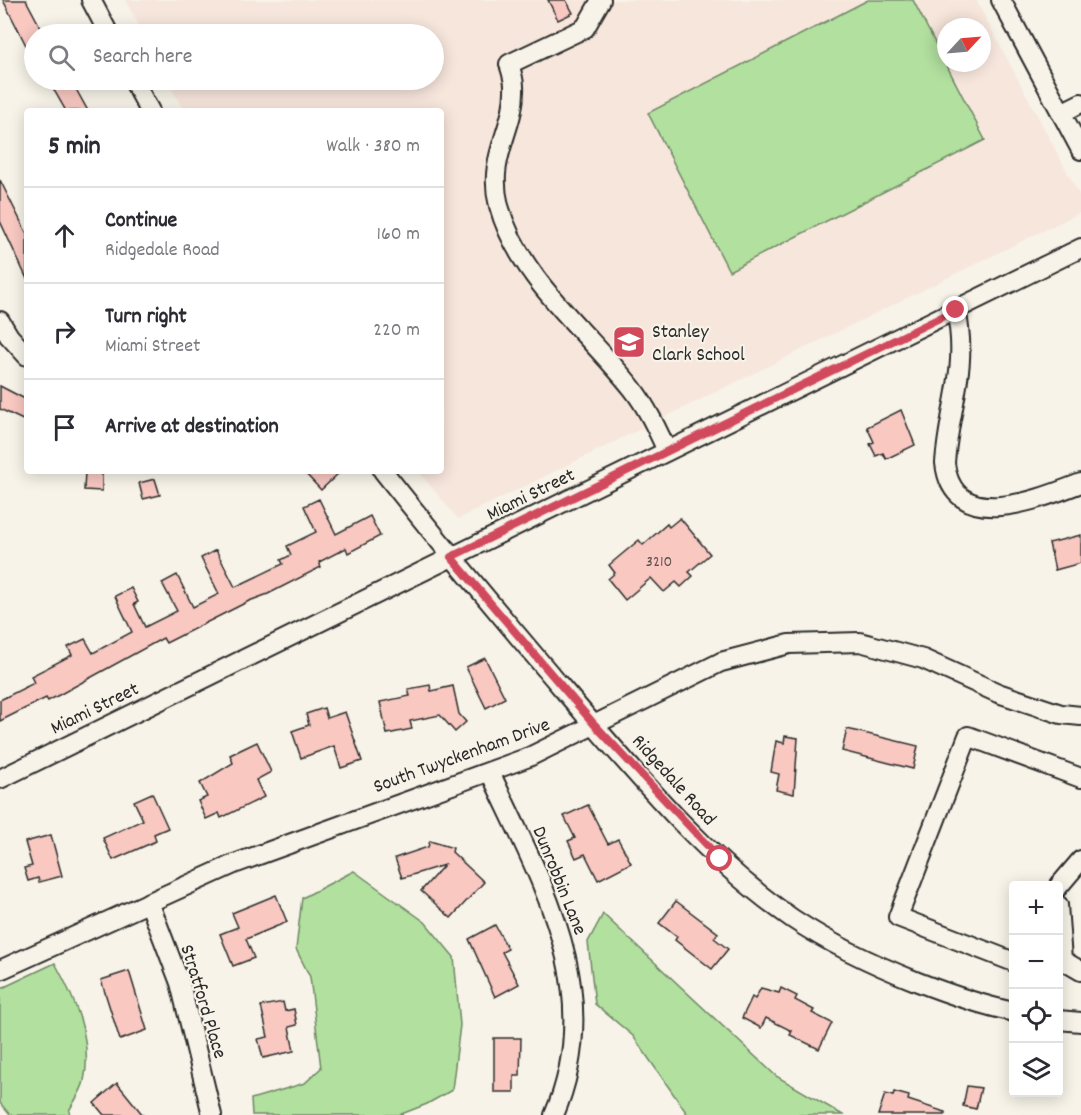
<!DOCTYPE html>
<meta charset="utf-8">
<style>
:root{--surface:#fff;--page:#f2f2f3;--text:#2b2b33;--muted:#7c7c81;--line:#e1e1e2}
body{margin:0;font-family:Dekko,sans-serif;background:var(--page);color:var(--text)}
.controls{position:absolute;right:18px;bottom:18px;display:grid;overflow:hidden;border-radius:6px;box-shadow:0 3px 15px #0003}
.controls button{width:54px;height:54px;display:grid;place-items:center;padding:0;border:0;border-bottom:2px solid var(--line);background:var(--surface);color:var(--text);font:30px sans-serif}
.compass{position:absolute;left:937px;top:18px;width:54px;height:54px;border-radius:50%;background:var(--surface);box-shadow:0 3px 15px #0003;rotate:64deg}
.stop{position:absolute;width:18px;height:18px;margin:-14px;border:4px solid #d1495b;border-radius:50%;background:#fff}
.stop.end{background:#d1495b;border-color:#fff;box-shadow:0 2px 6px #0008}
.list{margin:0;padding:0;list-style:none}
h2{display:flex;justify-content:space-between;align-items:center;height:78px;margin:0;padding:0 24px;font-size:26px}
h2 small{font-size:20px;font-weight:400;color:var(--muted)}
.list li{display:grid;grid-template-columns:39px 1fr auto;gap:18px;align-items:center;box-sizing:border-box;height:96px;padding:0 24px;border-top:2px solid var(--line)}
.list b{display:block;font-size:22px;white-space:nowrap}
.list p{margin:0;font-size:20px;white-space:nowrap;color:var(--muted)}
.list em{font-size:20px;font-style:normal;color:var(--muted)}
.icon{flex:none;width:33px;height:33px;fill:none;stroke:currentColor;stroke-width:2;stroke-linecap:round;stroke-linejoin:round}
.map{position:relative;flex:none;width:1081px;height:1115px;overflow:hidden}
.search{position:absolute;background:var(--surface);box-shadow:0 3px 15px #0003;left:24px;top:24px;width:420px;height:66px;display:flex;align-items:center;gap:15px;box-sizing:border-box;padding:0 21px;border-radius:33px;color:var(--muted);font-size:22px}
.panel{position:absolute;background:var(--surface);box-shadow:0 3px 15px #0003;left:24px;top:108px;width:420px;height:366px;border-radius:6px}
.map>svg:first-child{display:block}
</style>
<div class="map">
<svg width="1081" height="1115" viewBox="0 0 1081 1115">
<rect width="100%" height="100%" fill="#f7f3e8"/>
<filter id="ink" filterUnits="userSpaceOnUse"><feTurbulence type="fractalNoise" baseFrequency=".0167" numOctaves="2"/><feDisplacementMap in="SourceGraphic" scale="12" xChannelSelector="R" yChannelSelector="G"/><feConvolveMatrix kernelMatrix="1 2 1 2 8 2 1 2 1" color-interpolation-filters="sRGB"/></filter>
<g filter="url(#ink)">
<path fill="#f7e6dc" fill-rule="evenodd" d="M125,0H976L1081,198V212L458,519L418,471H441V111H184L167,80H434V34H144ZM946,27H982V63H946Z"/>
<g fill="#b2e09f" stroke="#6e8665" stroke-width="1.5">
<polygon points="868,0 913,0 985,140 729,271 648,113"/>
<polygon points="354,871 425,922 454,957 460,1025 452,1090 427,1104 399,1115 252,1115 251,1099 305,1083 321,1068 310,977 296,949 302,898"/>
<polygon points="603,914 776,1076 843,1115 688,1115 633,1036 595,1004 588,942"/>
<path d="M55,963C75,999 93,1039 84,1081C82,1091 74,1101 69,1111L70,1115H10L0,1103V989Z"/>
</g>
<g fill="#f8c8c1" stroke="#2b2b2b" stroke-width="1.5">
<polygon points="3,0 26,0 44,34 34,34 34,61"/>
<polygon points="548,0 566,0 573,13 558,20"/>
<polygon points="71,80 88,111 66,111 54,90"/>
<polygon points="0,180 27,234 27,279 0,221"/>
<polygon points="0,386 27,400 27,422 0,409"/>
<polygon points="901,410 915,445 886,459 883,453 876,456 870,444 874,442 867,427"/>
<polygon points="85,471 102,471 102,491 84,490"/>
<polygon points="303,471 341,471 321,490"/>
<polygon points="155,479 160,495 143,499 139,483"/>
<polygon points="319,499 336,534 370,516 380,536 348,553 346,548 319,562 321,567 268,594 249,601 166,643 163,638 48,701 46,698 0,721 0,700 34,683 31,676 72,655 68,647 85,639 93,653 132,632 115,596 131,588 138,602 134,604 145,627 177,611 162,583 177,575 193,607 219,594 201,558 216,550 235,587 283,564 281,560 291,555 287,546 316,532 304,506"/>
<polygon points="680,518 710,554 689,572 693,576 681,587 676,582 664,592 651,578 625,600 608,579 615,573 609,565 639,540 643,545 667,524 669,527"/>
<polygon points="1081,535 1081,563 1055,570 1049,543"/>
<polygon points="485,658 505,698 486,708 466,667"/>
<polygon points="430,685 431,691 453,686 459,714 466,722 455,732 440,715 410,721 412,729 387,734 380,702 410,696 408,689"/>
<polygon points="324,708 327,718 345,712 362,761 341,768 334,746 301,758 292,731 309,725 306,714"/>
<polygon points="847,729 918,746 913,769 842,751"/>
<polygon points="785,736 798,738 794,794 776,790 779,774 771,772 776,741 784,743"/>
<polygon points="257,742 271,772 256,780 264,797 221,818 219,813 206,819 198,801 207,797 200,783 233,763 230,755"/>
<polygon points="152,793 168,828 154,834 156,841 113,860 103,838 143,820 134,801"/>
<polygon points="588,805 608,844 618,839 631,863 598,880 585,854 576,858 568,841 575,838 564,816"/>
<polygon points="51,835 62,876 39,882 38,878 28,881 24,868 32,866 25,842"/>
<polygon points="430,841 453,848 452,852 484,882 451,918 421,891 444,865 402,878 395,858 428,847"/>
<polygon points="276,895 287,922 246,939 254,958 233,966 220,934 238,927 232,913"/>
<polygon points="676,901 718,933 714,938 728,949 712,969 675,940 677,937 659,923"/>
<polygon points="495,925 508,949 502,952 519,984 495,997 469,939"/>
<polygon points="129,971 147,1030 120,1040 101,980"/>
<polygon points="761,988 779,993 781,988 797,996 795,1000 814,1010 812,1013 832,1023 819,1049 790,1035 792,1031 766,1018 761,1028 742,1018 752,997 755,999"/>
<polygon points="283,1002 285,1011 294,1009 297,1025 289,1027 294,1051 263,1058 258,1039 268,1037 261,1006"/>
<polygon points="494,1038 521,1038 520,1076 514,1076 514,1092 494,1092"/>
<polygon points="117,1083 143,1115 104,1115 94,1103"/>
<polygon points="967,1086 981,1088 976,1109 963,1106"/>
<polygon points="894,1092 909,1096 908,1100 945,1112 945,1115 878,1115 885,1094 893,1096"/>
</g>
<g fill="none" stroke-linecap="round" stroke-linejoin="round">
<defs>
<g id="minor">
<polyline points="91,0 109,34"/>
<path d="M601,0L585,28L509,64C511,70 514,79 514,86C516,129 486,156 499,206C519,279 586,330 632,388C647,407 657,429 667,451"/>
<polyline points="1001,0 1081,150"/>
<polyline points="133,80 150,111"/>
<polyline points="1061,113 1081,103"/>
<path d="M956,310C969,368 949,406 945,463C953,535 1039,499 1081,483"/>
<polyline points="0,321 9,336 27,356"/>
<path d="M383,471C443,547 505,621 568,695C636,774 706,859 793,919C832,945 875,965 918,982C949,994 981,1005 1014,1012"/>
<path d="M490,772C541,882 607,991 554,1115"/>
<polyline points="0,779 1081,248"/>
<polyline points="1058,887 1081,860"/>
<polyline points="149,902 180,983 212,1115"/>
<polyline points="1058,905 1062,960 1081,971"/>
<polyline points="1014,962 898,917 968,736 1081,778"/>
<polyline points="0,970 234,864 529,757 721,662 789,644 860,642 923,659 998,693 1061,714 1081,716"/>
<polyline points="1058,1020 1081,1022"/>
</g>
</defs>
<use href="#minor" stroke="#2b2b2b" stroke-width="22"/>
<use href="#minor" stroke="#f7f3e8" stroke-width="18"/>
</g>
</g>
<g fill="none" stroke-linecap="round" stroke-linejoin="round" filter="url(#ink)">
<polyline stroke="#d1495b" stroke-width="8" points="720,859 594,724 451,557 956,310"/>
</g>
<defs>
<symbol id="school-square" viewBox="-11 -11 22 22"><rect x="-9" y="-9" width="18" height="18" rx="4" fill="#d1495b" stroke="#f7f3e8"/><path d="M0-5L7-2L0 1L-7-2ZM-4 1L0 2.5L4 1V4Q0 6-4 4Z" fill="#fff"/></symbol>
</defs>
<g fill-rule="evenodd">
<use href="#school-square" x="610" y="323" width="38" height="38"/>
</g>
<g text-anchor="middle" stroke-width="4.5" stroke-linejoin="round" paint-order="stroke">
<g font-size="16" fill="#5e5250">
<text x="659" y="566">3210</text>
</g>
<g font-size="20" fill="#2b2b2b" stroke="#f7f3e8" text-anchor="start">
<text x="652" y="337">Stanley<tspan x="652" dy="23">Clark School</tspan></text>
</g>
<g font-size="20" fill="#2b2b2b" stroke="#f7f3e8">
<text transform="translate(530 493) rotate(-26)" y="7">Miami Street</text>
<text transform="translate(94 707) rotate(-26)" y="7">Miami Street</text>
<text transform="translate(461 754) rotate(-20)" y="7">South Twyckenham Drive</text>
<text transform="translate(675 779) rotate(48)" y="7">Ridgedale Road</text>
<text transform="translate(561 880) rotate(68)" y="7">Dunrobbin Lane</text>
<text transform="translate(205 1001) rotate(73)" y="7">Stratford Place</text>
</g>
</g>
</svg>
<div class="controls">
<button>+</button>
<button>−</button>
<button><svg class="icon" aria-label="locate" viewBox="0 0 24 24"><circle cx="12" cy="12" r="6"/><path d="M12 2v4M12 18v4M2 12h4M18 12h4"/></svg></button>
<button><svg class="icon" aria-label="layers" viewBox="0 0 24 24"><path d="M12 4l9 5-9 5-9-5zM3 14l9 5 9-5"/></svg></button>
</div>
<svg class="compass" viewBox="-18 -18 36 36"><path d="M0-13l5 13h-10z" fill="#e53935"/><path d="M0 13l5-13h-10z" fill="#7c7c81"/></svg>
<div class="stop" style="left:720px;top:859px"></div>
<div class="stop end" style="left:956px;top:310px"></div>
<div class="search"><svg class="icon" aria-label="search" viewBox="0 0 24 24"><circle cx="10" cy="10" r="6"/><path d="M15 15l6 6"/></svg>Search here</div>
<section class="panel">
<h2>5 min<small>Walk · 380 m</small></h2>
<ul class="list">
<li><svg class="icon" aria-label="ahead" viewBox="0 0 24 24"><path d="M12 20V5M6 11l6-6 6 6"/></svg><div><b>Continue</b><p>Ridgedale Road</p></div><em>160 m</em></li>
<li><svg class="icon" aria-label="right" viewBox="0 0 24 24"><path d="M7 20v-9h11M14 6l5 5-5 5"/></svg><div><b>Turn right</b><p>Miami Street</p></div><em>220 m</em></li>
<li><svg class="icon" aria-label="arrive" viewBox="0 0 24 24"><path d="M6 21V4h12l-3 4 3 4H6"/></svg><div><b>Arrive at destination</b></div></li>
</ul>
</section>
</div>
